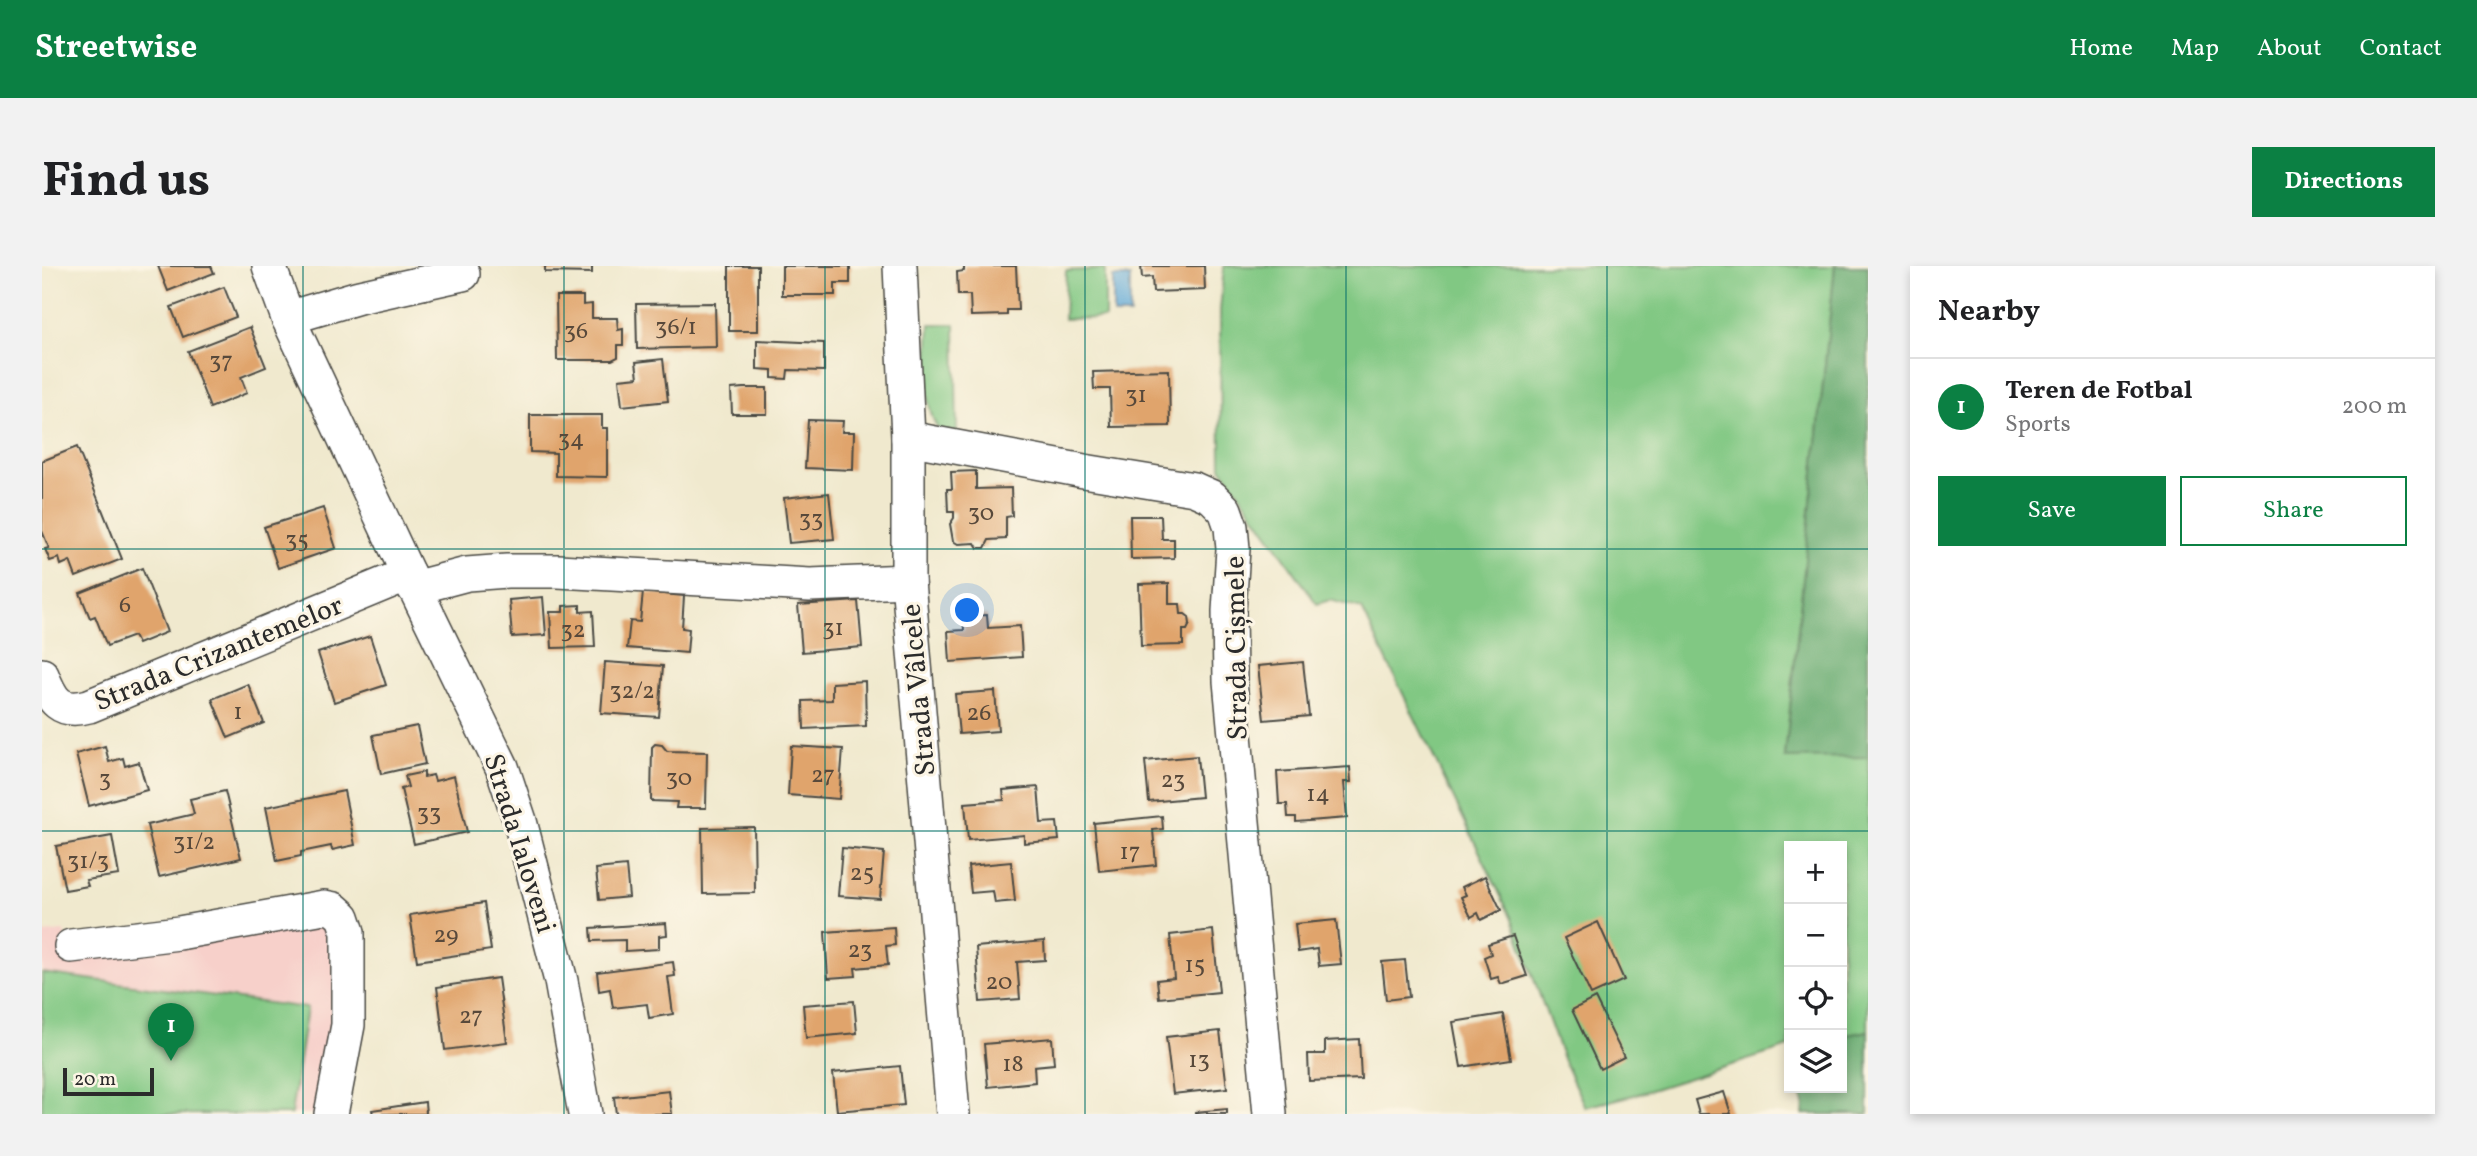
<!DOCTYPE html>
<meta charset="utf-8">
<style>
:root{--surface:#fff;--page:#f2f2f2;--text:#202124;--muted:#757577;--line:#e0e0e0;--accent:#0b8043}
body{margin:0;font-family:Vollkorn,serif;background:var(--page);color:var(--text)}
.controls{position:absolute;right:21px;bottom:21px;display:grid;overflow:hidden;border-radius:0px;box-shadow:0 4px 10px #0003}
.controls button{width:63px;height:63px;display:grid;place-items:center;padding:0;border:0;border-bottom:2px solid var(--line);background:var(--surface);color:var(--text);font:35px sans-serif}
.scale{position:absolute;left:21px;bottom:18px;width:91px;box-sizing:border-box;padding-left:7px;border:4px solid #2b2b2b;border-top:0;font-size:19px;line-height:24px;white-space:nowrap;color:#2b2b2b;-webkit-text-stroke:5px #fcf5e5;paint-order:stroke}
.you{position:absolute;left:926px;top:345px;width:24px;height:24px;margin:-18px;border:5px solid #fff;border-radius:50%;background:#1a73e8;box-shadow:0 0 0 10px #1a73e833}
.badge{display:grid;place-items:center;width:46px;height:46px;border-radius:50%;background:var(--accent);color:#fff;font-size:23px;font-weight:700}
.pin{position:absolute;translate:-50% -58px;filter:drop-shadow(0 2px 4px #0008)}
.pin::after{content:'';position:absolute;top:37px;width:24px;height:21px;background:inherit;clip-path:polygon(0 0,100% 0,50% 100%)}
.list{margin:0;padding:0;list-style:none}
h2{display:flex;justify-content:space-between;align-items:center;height:91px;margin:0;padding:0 28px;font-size:30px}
h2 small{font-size:23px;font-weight:400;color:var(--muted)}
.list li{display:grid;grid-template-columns:46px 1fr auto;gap:21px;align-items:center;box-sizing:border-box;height:98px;padding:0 28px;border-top:2px solid var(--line)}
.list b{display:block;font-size:26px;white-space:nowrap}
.list p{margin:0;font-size:23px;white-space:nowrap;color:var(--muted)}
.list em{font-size:23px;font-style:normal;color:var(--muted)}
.actions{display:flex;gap:14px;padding:21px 28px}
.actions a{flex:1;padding:16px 0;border:2px solid var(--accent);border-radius:0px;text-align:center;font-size:24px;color:var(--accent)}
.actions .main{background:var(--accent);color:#fff}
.icon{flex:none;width:38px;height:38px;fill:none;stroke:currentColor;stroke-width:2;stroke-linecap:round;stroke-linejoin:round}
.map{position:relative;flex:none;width:1826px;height:848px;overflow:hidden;border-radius:0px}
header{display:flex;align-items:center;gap:42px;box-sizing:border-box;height:98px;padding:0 35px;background:var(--accent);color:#fff}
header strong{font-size:33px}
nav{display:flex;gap:38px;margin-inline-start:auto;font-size:24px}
.intro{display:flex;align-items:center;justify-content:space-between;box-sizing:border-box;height:168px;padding:0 42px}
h1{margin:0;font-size:49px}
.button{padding:18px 32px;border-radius:0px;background:var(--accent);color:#fff;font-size:24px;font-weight:700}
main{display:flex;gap:42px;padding:0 42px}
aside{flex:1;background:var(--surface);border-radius:0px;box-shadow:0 4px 10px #0003}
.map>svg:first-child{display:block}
</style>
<header>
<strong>Streetwise</strong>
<nav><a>Home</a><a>Map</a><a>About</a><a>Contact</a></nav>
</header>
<div class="intro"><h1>Find us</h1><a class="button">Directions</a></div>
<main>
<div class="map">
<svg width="1826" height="848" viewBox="0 0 1826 848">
<rect width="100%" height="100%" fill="#fcf5e5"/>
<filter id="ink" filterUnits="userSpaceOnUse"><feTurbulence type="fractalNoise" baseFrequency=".0143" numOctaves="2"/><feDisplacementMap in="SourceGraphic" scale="14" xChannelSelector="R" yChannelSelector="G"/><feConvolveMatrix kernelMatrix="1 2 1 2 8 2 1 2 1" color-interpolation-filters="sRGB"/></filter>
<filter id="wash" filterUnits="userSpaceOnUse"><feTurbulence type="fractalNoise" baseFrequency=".00686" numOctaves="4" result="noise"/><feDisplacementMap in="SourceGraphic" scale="28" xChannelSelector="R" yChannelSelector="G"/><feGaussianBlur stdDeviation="1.57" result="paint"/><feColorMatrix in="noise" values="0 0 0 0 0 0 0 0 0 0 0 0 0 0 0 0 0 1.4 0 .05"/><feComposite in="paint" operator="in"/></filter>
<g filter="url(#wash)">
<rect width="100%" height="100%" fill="#f0e9ce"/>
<polygon fill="#f7d0ca" points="287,659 298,666 299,721 278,848 0,848 0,667 22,665 26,689"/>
<g fill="#81c883" stroke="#567a57" stroke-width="2">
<polygon points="1182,0 1793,0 1743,491 1826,491 1826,765 1800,770 1800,580 1747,580 1747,781 1596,828 1543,841 1523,798 1469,651 1320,343 1288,334 1275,338 1179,201 1178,45"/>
<polygon points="1063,3 1063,52 1022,53 1024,5"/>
<path d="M888,58H913L915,166L897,164C879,141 887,87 888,58Z"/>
<polygon points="0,707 265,742 249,848 0,848"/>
</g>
<g fill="#68ac71" stroke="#4a6c4e" stroke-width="2">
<polygon points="1793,0 1826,0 1826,491 1743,492"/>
<polygon points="1826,765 1826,848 1761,848 1762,837 1756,822 1800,822 1800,770"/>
</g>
<rect fill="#60a9d7" stroke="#466a81" stroke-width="2" x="1071" y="11" width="17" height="38"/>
<g id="blocks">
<g fill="#e0a46c">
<polygon points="116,0 169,0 172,7 126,25"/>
<polygon points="503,0 550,0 550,7 503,6"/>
<rect x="687" y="0" width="29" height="65"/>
<polygon points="740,0 808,0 808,17 793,17 793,29 740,29"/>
<polygon points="922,0 974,0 976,44 965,44 965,49 929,50 928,29 916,29 915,6 922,5"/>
<polygon points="1099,0 1162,0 1163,24 1111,26 1110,11 1100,12"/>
<polygon points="182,21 194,51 141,71 129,41"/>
<polygon points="514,30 541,30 541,39 550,38 550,52 575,52 576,64 581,63 581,79 576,79 576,91 570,94 515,94"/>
<polygon points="673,37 674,81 595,83 594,38"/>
<polygon points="208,61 224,101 199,111 205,127 168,142 146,85"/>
<polygon points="715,74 782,77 782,105 746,104 745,113 730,112 730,104 715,103"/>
<polygon points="621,93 626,135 580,140 577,113 596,111 594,96"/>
<polygon points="1127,104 1128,160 1069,161 1068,123 1052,123 1051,106"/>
<polygon points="702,122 725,122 725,148 690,148 689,123"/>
<polygon points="488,149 560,149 560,162 565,162 565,211 514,210 514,187 488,186"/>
<polygon points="766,154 801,155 800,166 812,166 811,204 763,202"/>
<polygon points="35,181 80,293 34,311 28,295 19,299 17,292 8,295 3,283 7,282 0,265 0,195"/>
<polygon points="934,205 934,223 969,222 970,250 964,251 964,273 947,274 943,282 936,282 933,277 916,278 911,275 908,258 912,252 912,246 906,246 905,223 910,223 909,206"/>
<polygon points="787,227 792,273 747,277 742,232"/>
<polygon points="281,242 294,282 236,302 222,261"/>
<polygon points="1088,250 1119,250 1120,273 1132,273 1132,292 1089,293"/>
<polygon points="100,302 125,366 96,378 92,370 65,380 53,350 48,352 38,327"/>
<polygon points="1127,317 1127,338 1138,338 1139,348 1143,348 1147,351 1148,358 1145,364 1141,364 1141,379 1099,380 1097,318"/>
<polygon points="601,326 642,330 640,362 647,363 645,387 585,382 588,355 598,356"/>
<polygon points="501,331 504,369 470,371 467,334"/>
<polygon points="816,335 820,381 760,386 756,339"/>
<polygon points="538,339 538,346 551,345 553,381 510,382 508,346 521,346 521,340"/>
<polygon points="945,349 946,362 978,360 980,391 908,396 906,365 922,364 921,350"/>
<polygon points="328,370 344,419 292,436 276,387"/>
<polygon points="563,396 621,400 617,451 559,447"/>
<polygon points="1261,396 1267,450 1222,454 1216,400"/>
<polygon points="823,415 824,460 762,463 761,435 790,434 790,417"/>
<polygon points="206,418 222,457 186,472 170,433"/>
<polygon points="953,425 956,465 917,468 913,428"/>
<polygon points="375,460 383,498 339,508 331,469"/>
<polygon points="613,478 620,479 625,485 665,486 664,542 634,542 635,536 609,535 610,481"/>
<polygon points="63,480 67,496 81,492 83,500 97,496 105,524 47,540 34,488"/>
<polygon points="749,480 801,483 797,533 746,529"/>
<polygon points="1155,490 1159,531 1107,536 1103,495"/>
<polygon points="1308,501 1309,516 1302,516 1305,552 1254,556 1254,551 1246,551 1245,538 1237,538 1235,506"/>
<polygon points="382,506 382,511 391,509 393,515 412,510 425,566 372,578 359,523 366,521 363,510"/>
<polygon points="996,521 999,557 1015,556 1017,574 982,577 982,569 926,574 923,537 962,534 961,524"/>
<polygon points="183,525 199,592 117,611 105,559 152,548 148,533"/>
<polygon points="302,525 313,579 290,584 289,580 259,586 259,590 235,595 224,541"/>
<polygon points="1120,550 1121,563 1111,564 1114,599 1057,605 1052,557"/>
<polygon points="712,561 713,627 661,628 660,562"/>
<polygon points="70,570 77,609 44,614 46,620 23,624 14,580"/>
<polygon points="800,582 842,586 838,633 796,630"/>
<polygon points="969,596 973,635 953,637 951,625 929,627 926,600"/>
<polygon points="584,600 587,631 557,634 554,603"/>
<polygon points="1443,610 1459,644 1439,654 1436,647 1429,651 1419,631 1424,629 1420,621"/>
<polygon points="442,637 449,684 375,695 368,649"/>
<polygon points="1294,654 1299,698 1277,700 1275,683 1256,686 1253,658"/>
<polygon points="1556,656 1582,714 1549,729 1522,672"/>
<polygon points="624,657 625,669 617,670 617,683 583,685 583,674 550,675 549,662"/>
<polygon points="852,661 853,679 844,680 846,699 813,702 814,710 786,712 783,666"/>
<polygon points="1171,664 1177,726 1117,732 1115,714 1132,712 1128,669"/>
<polygon points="1471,670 1485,710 1459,718 1456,711 1449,713 1442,691 1449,688 1446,678"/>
<polygon points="1002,675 1003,694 975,696 978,733 938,736 934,681"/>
<polygon points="1363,694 1367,731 1344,734 1340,696"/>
<polygon points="631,696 633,710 626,711 631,748 607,752 605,738 571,742 568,723 557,725 555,706"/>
<polygon points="456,712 465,776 403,784 395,721"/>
<polygon points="1553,732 1582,791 1558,803 1530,744"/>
<polygon points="812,735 815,767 764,772 761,739"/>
<polygon points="1461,748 1469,793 1419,801 1411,756"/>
<polygon points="1178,765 1185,822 1131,828 1124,771"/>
<polygon points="1010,772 1012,798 992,800 993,816 946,821 942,778"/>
<polygon points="1317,773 1319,813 1267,815 1266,788 1283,788 1283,775"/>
<polygon points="858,800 862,839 795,845 791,807"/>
<polygon points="627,825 630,848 574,848 572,831"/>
<polygon points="1682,826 1689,848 1657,848 1653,834"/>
<polygon points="383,836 384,848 331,848 330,844"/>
<polygon points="1185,843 1185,848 1153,848 1153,846"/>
</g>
</g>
</g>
<g filter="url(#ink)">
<use href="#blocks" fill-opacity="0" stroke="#494843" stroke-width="2"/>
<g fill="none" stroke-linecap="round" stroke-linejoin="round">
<defs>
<g id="minor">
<polyline points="227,0 246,52 366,308 460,501 478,555 519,715 543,848"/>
<polyline points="858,0 866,172 866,315 911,848"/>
<polyline points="246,52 317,31 421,8"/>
<polyline points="866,172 1042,205 1152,223 1170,231 1183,244 1189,261 1191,283 1187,345 1188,415 1228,848"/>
<polyline points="372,322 425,308 465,305 516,305 768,319 866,315"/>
<path d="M0,409C10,435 18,448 47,440L366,308"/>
<polyline points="29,680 137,667 282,641 292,643 301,651 306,666 306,759 289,848"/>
</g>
</defs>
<use href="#minor" stroke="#494843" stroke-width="36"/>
<use href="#minor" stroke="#fff" stroke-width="33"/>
</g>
</g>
<path fill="none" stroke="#0f766e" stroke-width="2" stroke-opacity="0.55" d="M261,0V848M522,0V848M783,0V848M1043,0V848M1304,0V848M1565,0V848M0,283H1826M0,565H1826"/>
<g text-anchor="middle" stroke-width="6" stroke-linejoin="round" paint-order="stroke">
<g font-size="24" fill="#58493b">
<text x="634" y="68">36/1</text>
<text x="534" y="72">36</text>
<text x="179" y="102">37</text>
<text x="1094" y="136">31</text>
<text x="529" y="180">34</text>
<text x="939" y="254">30</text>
<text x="769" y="260">33</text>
<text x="255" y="281">35</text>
<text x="83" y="346">6</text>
<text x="791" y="369">31</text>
<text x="531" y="371">32</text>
<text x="590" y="432">32/2</text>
<text x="196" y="453">1</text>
<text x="937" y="454">26</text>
<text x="781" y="516">27</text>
<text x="637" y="519">30</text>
<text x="63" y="520">3</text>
<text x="1131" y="521">23</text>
<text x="1276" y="535">14</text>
<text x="387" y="554">33</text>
<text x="152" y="583">31/2</text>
<text x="1088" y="593">17</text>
<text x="46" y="602">31/3</text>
<text x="820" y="614">25</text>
<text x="404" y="676">29</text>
<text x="818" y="691">23</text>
<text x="1153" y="706">15</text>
<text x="957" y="723">20</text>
<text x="429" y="757">27</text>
<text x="1157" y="801">13</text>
<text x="971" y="805">18</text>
</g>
<g font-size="28" fill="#2b2b2b" stroke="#fcf5e5">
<text transform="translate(1193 382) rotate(-91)" y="10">Strada Cișmele</text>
<text transform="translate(176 386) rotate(-22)" y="10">Strada Crizantemelor</text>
<text transform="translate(875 424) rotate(-95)" y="10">Strada Vâlcele</text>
<text transform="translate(479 577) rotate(73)" y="10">Strada Ialoveni</text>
</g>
</g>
</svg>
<div class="controls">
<button>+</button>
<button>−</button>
<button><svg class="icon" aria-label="locate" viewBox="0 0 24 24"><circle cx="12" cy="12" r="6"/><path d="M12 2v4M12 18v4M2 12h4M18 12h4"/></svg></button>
<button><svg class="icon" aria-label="layers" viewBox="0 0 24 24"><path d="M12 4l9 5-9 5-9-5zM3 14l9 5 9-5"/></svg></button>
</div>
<div class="scale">20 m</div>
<div class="you"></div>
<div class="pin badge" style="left:129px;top:795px">1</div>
</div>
<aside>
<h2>Nearby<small></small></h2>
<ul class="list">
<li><span class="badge">1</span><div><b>Teren de Fotbal</b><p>Sports</p></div><em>200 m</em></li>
</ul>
<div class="actions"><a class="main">Save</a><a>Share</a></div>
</aside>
</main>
